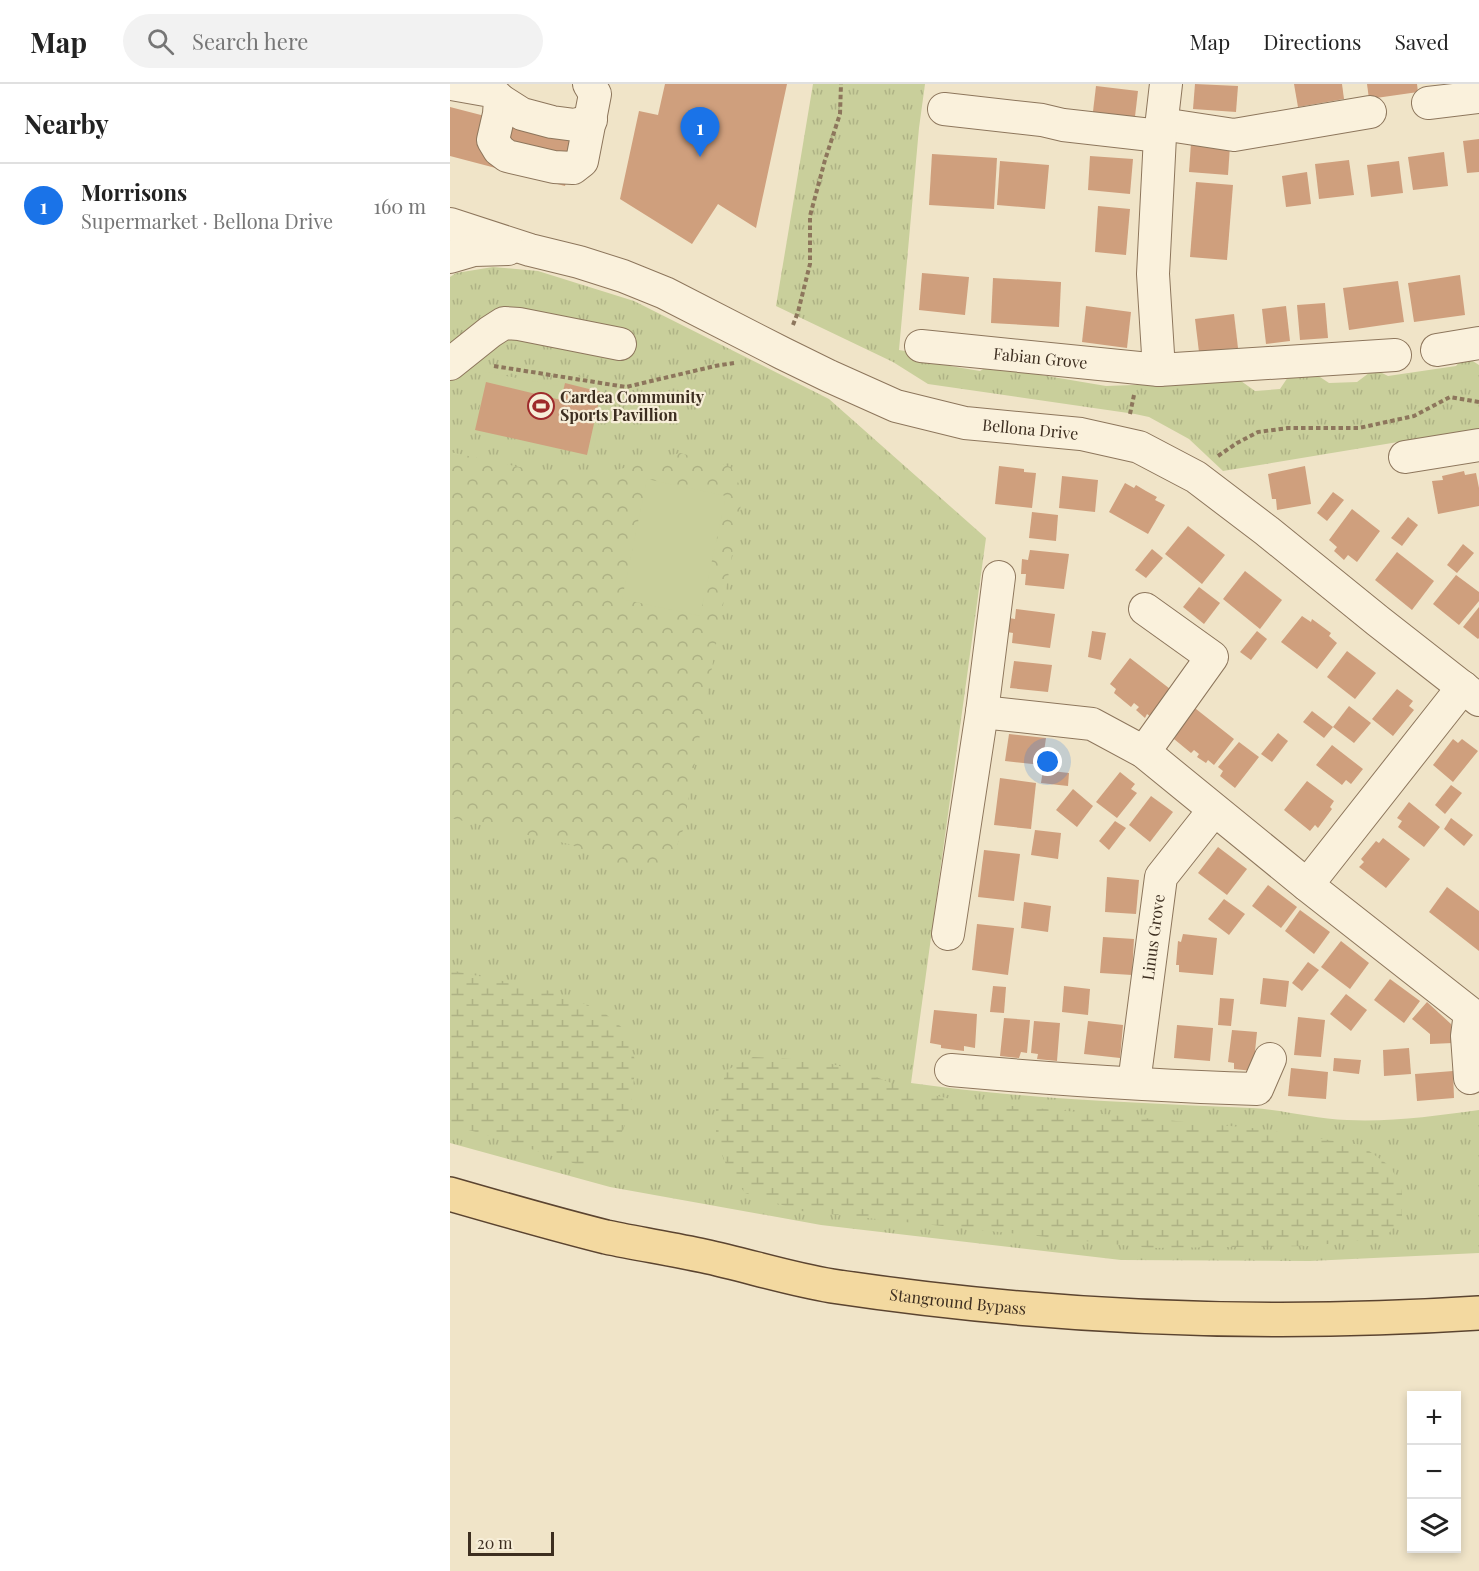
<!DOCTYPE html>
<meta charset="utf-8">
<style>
:root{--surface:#fff;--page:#f2f2f2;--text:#222;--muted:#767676;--line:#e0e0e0;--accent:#1a73e8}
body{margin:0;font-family:"Playfair Display",serif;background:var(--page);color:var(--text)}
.controls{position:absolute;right:18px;bottom:18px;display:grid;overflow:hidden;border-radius:0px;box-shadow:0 3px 9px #0003}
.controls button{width:54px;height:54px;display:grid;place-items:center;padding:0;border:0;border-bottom:2px solid var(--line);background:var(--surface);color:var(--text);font:30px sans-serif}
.scale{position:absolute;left:18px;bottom:15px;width:86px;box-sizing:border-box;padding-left:6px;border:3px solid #3d2e20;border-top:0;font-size:16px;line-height:21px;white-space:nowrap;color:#3d2e20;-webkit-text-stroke:4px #f7eed8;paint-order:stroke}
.you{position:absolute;left:598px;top:678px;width:21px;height:21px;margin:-15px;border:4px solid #fff;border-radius:50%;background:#1a73e8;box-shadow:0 0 0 9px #1a73e833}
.badge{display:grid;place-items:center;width:39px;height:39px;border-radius:50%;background:var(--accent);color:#fff;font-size:20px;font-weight:700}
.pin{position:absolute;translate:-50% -50px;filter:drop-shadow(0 2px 3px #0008)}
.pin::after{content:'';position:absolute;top:32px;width:21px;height:18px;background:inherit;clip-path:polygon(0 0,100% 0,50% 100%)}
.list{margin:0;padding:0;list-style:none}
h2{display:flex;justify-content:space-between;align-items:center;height:78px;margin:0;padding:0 24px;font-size:26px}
h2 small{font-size:20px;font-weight:400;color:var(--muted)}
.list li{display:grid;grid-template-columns:39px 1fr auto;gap:18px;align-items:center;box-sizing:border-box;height:84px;padding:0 24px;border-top:2px solid var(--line)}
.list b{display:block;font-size:22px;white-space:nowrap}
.list p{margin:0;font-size:20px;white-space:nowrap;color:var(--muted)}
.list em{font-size:20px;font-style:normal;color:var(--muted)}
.icon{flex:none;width:33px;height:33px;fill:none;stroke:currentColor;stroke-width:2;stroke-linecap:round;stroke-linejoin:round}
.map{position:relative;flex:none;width:1029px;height:1487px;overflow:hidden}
header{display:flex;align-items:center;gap:36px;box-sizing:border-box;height:84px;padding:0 30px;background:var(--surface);border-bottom:2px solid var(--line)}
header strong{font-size:28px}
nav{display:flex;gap:33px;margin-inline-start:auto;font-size:21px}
.search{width:420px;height:54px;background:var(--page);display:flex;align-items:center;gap:15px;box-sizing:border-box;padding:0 21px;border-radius:33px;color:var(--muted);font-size:22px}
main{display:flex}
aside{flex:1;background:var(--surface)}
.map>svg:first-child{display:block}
</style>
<header>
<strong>Map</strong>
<div class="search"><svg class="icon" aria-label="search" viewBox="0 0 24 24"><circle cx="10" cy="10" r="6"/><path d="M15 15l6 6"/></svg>Search here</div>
<nav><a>Map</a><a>Directions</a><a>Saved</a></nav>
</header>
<main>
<aside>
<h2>Nearby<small></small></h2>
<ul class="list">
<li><span class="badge">1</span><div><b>Morrisons</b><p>Supermarket · Bellona Drive</p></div><em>160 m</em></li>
</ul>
</aside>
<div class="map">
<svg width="1029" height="1487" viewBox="0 0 1029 1487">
<defs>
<pattern id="grass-tufts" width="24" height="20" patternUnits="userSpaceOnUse" patternTransform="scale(1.5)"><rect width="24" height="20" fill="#c9cf9b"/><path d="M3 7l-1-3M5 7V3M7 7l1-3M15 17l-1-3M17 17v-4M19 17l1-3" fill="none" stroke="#aeb285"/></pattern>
<pattern id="wetland-marsh" width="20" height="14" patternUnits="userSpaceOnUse" patternTransform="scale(1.5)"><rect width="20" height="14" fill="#c9cf9b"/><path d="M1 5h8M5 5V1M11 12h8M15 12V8" fill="none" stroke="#aeb285"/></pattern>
<pattern id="park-crowns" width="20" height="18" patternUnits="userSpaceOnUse" patternTransform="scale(1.5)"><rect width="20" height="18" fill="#c9cf9b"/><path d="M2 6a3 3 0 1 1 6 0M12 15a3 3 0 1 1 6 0" fill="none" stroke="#aeb285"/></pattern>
</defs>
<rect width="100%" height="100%" fill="#f0e4c8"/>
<g fill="url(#grass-tufts)">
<polygon points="363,0 475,0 469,44 449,266 491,273 500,282 530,287 538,282 656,302 791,297 805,307 830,305 838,293 867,291 879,299 907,298 919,289 930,288 938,292 1006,282 1010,277 1018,274 1029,281 1029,351 972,362 954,357 773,387 739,355 699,333 685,330 478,300 443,278 326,222"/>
<path d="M43,183L88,187L184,217L379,315L536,454L461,999C574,1015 688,1019 802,1024C834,1026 865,1035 897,1036C942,1038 985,1032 1029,1026V1169L860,1177L671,1176L371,1141L160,1103L0,1059V193L6,189Z"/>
</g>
<g fill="url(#wetland-marsh)">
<polygon points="0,886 105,908 152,927 175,946 186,979 180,1025 166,1065 135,1083 48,1054 0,1041"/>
<polygon points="303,973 332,974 378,979 416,989 454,1004 509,1017 802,1044 911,1061 941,1083 952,1107 952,1132 936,1153 861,1162 700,1164 351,1127 295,1109 278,1086 266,1053 266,1017 277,986"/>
</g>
<polygon fill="url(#park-crowns)" points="0,368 129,396 230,369 281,383 293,409 233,746 220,780 181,785 119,760 0,734"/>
<g fill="#c9cf9b">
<polygon points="36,288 108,302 110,289 156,298 144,364 26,342"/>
<polygon points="197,395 276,412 250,532 172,515"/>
</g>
<g fill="#cf9f7d">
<polygon points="215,0 337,0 306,144 268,120 242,160 170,115 189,27 208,31"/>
<polygon points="745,0 788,2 786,28 743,25"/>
<polygon points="844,0 892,0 894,15 848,23"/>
<polygon points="917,0 967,0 968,8 919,15"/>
<polygon points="646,2 688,7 684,41 642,36"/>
<polygon points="0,23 66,40 133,34 115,102 0,72"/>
<polygon points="1029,55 1029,88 1017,89 1013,57"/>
<polygon points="741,59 780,62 778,91 739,88"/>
<polygon points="994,68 998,102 963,106 958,73"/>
<polygon points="482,70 547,74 544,125 479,121"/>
<polygon points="640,72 683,75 680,110 638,106"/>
<polygon points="899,76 904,111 869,115 865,80"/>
<polygon points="550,77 599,81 595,125 547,121"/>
<polygon points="949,77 953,109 921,113 917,81"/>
<polygon points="857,88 861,120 836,123 832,92"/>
<polygon points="746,98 783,101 777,176 740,173"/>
<polygon points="648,122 680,125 676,171 645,168"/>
<polygon points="472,189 519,193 515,231 469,226"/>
<polygon points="1010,191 1015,231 964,238 958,199"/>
<polygon points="543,194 611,198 609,243 541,239"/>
<polygon points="948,197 954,238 899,246 893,204"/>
<polygon points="875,219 878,254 850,256 847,221"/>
<polygon points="636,222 681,228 677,264 632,258"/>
<polygon points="836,222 840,257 816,260 812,225"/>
<polygon points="784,230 788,264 749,268 745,235"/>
<polygon points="36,298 111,316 115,299 151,308 137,371 25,346"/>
<polygon points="549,382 574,385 574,388 586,389 582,424 545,420"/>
<polygon points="855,382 861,420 827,426 826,415 822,415 818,390"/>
<polygon points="1014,387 1015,391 1026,389 1029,404 1029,422 988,430 982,397 993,396 992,392"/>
<polygon points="612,392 648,396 645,428 609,424"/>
<polygon points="675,399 684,404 686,401 696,407 707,413 705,416 715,421 698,450 659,428"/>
<polygon points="883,408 894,416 877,437 867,429"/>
<polygon points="902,425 930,447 907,478 898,471 894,476 884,467 887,463 879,456"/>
<polygon points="582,428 608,431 606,457 579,454"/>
<polygon points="958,433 968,441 952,462 941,454"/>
<polygon points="738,442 775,471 752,500 715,470"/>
<polygon points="1013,460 1024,469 1007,489 997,481"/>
<polygon points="702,465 713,474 696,494 685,486"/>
<polygon points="580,466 619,470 614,505 575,501 576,490 571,490 572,475 578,476"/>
<polygon points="947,468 984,497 962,526 925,496"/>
<polygon points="795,487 832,516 810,545 773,515"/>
<polygon points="1006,491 1029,508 1029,517 1009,541 983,520"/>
<polygon points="749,503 770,519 754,540 733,523"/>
<polygon points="1029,523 1029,554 1028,555 1013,543"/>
<polygon points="566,525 605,530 600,564 562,559 563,549 557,548 559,534 565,535"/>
<polygon points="852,532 861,538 862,535 881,549 879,552 887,559 867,585 831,558"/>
<polygon points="642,547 656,549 651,576 638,573"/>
<polygon points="807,547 817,555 801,576 790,568"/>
<polygon points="897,567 926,589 905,615 877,593"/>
<polygon points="680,574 724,608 704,635 697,630 695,634 686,626 689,623 684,619 681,623 664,609 666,605 660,600"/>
<polygon points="564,577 602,581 598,608 560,604"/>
<polygon points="947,605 963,617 959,622 964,626 943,652 922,635"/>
<polygon points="741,621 784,655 764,681 758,676 756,679 747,673 749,670 744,666 741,669 724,655 726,652 721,647"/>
<polygon points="899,622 921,639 904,659 883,643"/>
<polygon points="862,627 883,643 874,654 853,638"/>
<polygon points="828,649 838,657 822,678 811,670"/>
<polygon points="559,650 596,654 592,681 555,677"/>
<polygon points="1003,655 1008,659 1012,655 1028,667 1003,698 983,681"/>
<polygon points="789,658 809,673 785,704 770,692 773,687 768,683"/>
<polygon points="882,661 913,685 901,700 896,696 892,701 866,681"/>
<polygon points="593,686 619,689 618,702 591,699"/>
<polygon points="670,688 685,700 681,705 687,709 667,734 646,718"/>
<polygon points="550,694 586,699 581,745 544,741"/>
<polygon points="857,697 884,717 880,723 882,725 868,744 865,741 860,747 834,726"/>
<polygon points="1001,701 1012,709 995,730 985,721"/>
<polygon points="623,705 643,722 627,743 606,726"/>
<polygon points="701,712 723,728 700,758 679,741"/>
<polygon points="959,718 990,743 974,763 948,743 952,737 947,734"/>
<polygon points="1001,734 1023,751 1014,762 994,745"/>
<polygon points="665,737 676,744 659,766 649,757"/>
<polygon points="585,746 611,749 608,775 581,771"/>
<polygon points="933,754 960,775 936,804 909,783 914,778 911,775 926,757 929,759"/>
<polygon points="768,763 797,785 777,811 748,789"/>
<polygon points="534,766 570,770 564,817 528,813"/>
<polygon points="657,793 689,796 686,830 655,828"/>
<polygon points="818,801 847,823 831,844 802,822"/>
<polygon points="997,803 1029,827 1029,867 979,828"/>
<polygon points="774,815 795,830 779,851 758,835"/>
<polygon points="574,818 601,822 598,848 571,844"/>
<polygon points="850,826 880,848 864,870 835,847"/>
<polygon points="527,840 564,844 558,891 522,886"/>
<polygon points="733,850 767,854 763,891 729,888 729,881 726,881 728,857 731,858"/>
<polygon points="653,853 684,855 682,891 650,889"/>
<polygon points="891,857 919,879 900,905 871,883"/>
<polygon points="858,878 869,886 852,907 842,899"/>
<polygon points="813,894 839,897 836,923 810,920"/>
<polygon points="940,895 970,917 954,939 924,916"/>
<polygon points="543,902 556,903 554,929 540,928"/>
<polygon points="614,902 640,905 638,931 612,928"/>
<polygon points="896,910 917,926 901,947 880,930"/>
<polygon points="770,914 784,915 781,942 768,941"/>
<polygon points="977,918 1001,940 1003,959 980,960 980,950 962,935"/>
<polygon points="484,926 527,930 525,964 514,962 514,967 491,964 491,961 480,959"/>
<polygon points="848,933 875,936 871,973 844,971"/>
<polygon points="554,934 580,936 577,969 571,968 569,974 550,972"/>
<polygon points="584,937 610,939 607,977 587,975 588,970 581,969"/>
<polygon points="638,937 673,941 670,974 634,970"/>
<polygon points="727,941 763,944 760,977 724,974"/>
<polygon points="782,946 807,948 803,987 784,985 784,979 778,978"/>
<polygon points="959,964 961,990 934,992 933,966"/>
<polygon points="884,974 911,976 909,990 883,987"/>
<polygon points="841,984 878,988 876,1015 838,1012"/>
<polygon points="1003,987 1004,1014 967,1017 965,990"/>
</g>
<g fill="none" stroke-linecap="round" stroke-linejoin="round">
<defs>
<g id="minor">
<polyline points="1,0 41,7 50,16 49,30 43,56 49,66 57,72 104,83 123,84 132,77 145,10 139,0"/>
<polyline points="50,16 72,30 102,38 125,41 141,36"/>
<polyline points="978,19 1029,13"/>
<polyline points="494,25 592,36 613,41 710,52"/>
<polyline points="712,40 784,51 920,28"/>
<path id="s1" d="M0,140L80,166L129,178L173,192L215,209L332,269L379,292L446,322L515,339L631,350L689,363L746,393L817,447L928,537L1029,616"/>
<polyline points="0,173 24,166 58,165"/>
<path id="s2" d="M471,262L709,286L945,271"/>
<polyline points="987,266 1029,259"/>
<polyline points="0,280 40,248 54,239 69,240 170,260"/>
<polyline points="709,286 703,190 710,52 716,0"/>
<polyline points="955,373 1029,361"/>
<polyline points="532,628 642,640 694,668 857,801 1020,929 1017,952 1020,994"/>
<polyline points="694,668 762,573 695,525"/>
<polyline points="857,801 1013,603"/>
<polyline points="498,850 532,628 549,493"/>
<path d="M501,986C603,995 705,1002 807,1005L820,975"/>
<path id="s3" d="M684,999L711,793L764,726"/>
</g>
<g id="major">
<path id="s4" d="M0,1110C52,1125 104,1140 156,1153C189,1160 222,1165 254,1172C296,1181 339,1195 382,1202C596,1234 813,1243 1029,1229"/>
</g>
</defs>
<use href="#minor" stroke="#8d765c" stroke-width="34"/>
<use href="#major" stroke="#5b4430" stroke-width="36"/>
<g stroke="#8d765c" stroke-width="4" stroke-dasharray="4.5 3" stroke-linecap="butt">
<polyline points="343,241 348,228 360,180 360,132 375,76 390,30 391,0"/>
<polyline points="44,282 176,303 265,282 284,279"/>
<polyline points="680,330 684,311"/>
<polyline points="768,372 787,359 808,348 838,344 909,344 964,332 1000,313 1029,318"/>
</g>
<use href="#minor" stroke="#faf1dc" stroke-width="32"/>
<use href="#major" stroke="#f3d9a0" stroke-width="33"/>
</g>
<defs>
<symbol id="stadium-ring" viewBox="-11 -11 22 22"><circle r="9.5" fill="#f7eed8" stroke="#9e2a2b" stroke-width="1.5"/><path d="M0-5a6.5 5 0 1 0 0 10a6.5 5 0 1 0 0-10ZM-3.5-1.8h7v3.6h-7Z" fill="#9e2a2b"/></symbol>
</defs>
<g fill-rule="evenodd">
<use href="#stadium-ring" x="76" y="307" width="30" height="30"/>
</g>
<g text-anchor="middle" stroke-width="4.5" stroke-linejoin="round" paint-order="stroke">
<g font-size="16" fill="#3d2e20" stroke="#f7eed8">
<text dy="6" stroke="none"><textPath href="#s2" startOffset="120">Fabian Grove</textPath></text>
<text dy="6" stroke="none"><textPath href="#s1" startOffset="620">Bellona Drive</textPath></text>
<text dy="6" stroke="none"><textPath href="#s3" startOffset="147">Linus Grove</textPath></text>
<text dy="6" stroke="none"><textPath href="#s4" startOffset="520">Stanground Bypass</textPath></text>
</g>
<g font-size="16" font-weight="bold" fill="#3d2e20" stroke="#f7eed8" text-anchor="start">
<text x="110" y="319">Cardea Community<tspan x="110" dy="18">Sports Pavillion</tspan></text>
</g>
</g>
</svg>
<div class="controls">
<button>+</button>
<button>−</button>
<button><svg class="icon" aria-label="layers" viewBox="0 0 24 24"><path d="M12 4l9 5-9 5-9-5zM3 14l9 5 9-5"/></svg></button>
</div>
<div class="scale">20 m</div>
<div class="you"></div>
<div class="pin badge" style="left:250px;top:73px">1</div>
</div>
</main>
